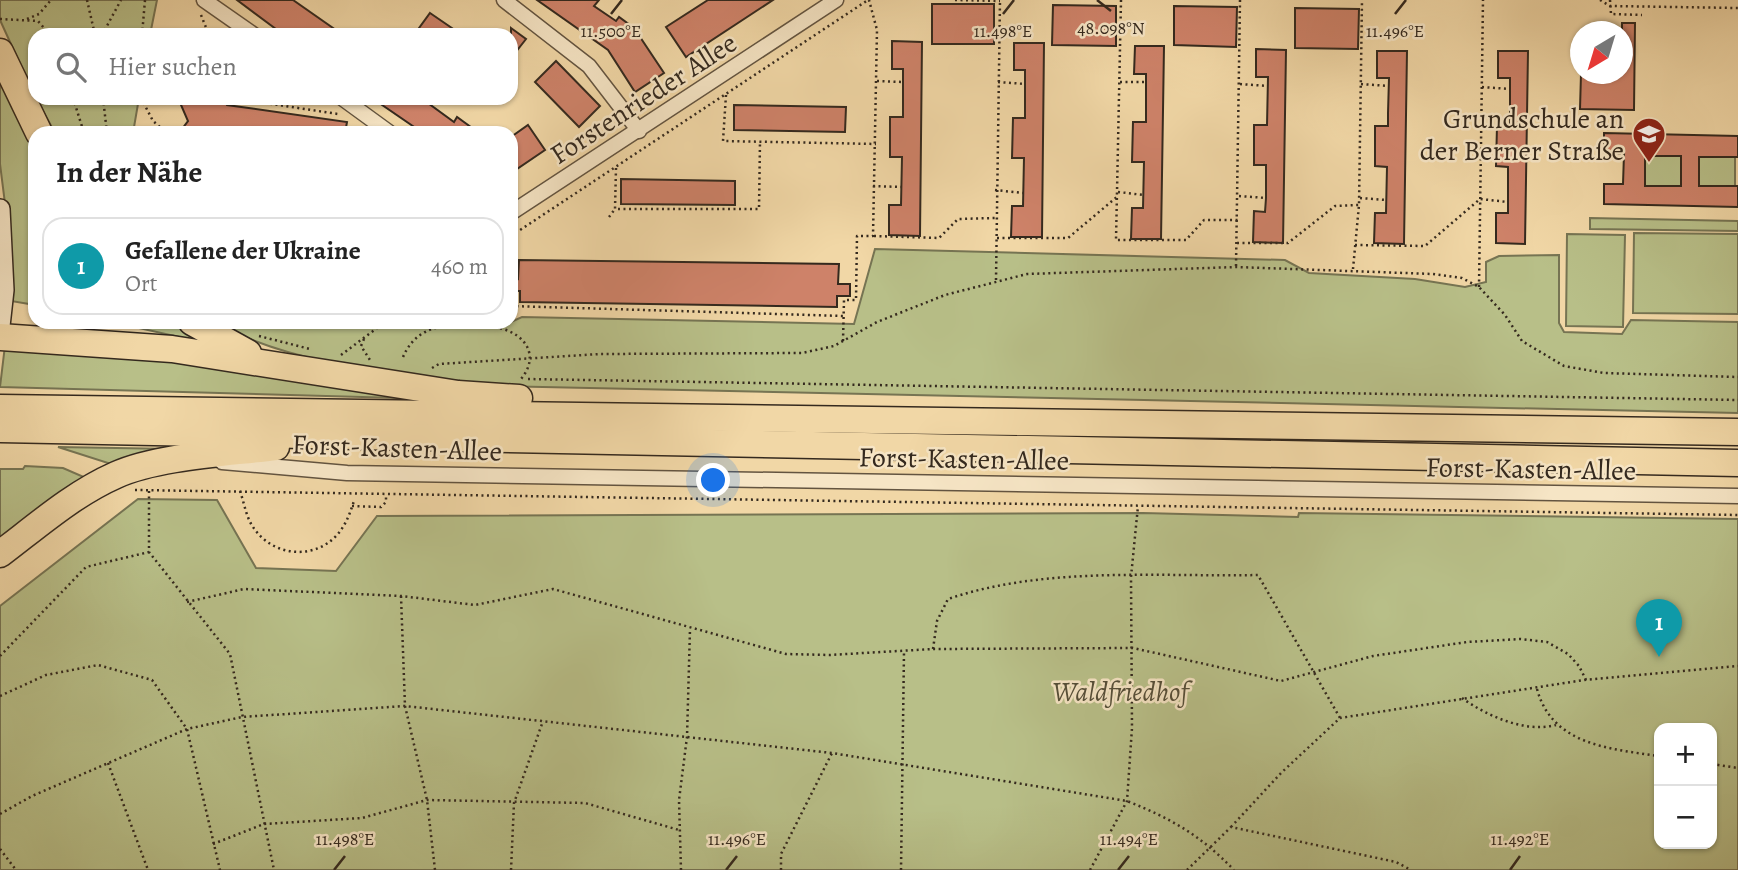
<!DOCTYPE html>
<html lang="de">
<meta charset="utf-8">
<style>
:root{--surface:#fff;--page:#f6f6f6;--text:#222;--muted:#767676;--line:#e0e0e0;--accent:#d93025}
body{margin:0;font-family:Alegreya,serif;background:var(--page);color:var(--text)}
.controls{position:absolute;right:21px;bottom:21px;display:grid;overflow:hidden;border-radius:14px;box-shadow:0 2px 5px #0004}
.controls button{width:63px;height:63px;display:grid;place-items:center;padding:0;border:0;border-bottom:2px solid var(--line);background:var(--surface);color:var(--text);font:35px sans-serif}
.compass{position:absolute;left:1570px;top:21px;width:63px;height:63px;border-radius:50%;background:var(--surface);box-shadow:0 2px 5px #0004;rotate:218deg}
.you{position:absolute;left:714px;top:481px;width:24px;height:24px;margin:-18px;border:5px solid #fff;border-radius:50%;background:#1a73e8;box-shadow:0 0 0 10px #1a73e833}
.badge{display:grid;place-items:center;width:46px;height:46px;border-radius:50%;background:var(--accent);color:#fff;font-size:23px;font-weight:700}
.pin{position:absolute;translate:-50% -58px;filter:drop-shadow(0 2px 4px #0008)}
.pin::after{content:'';position:absolute;top:37px;width:24px;height:21px;background:inherit;clip-path:polygon(0 0,100% 0,50% 100%)}
.list{margin:0;padding:0;list-style:none}
h2{display:flex;justify-content:space-between;align-items:center;height:91px;margin:0;padding:0 28px;font-size:30px}
h2 small{font-size:23px;font-weight:400;color:var(--muted)}
.list li{display:grid;grid-template-columns:46px 1fr auto;gap:21px;align-items:center;box-sizing:border-box;height:98px;margin:0 14px 14px;padding:0 14px;border:2px solid var(--line);border-radius:21px}
.list b{display:block;font-size:26px;white-space:nowrap}
.list p{margin:0;font-size:23px;white-space:nowrap;color:var(--muted)}
.list em{font-size:23px;font-style:normal;color:var(--muted)}
.icon{flex:none;width:38px;height:38px;fill:none;stroke:currentColor;stroke-width:2;stroke-linecap:round;stroke-linejoin:round}
.map{position:relative;flex:none;width:1738px;height:870px;overflow:hidden}
.search{position:absolute;background:var(--surface);box-shadow:0 2px 5px #0004;left:28px;top:28px;width:490px;height:77px;display:flex;align-items:center;gap:18px;box-sizing:border-box;padding:0 24px;border-radius:21px;color:var(--muted);font-size:26px}
.panel{position:absolute;background:var(--surface);box-shadow:0 2px 5px #0004;left:28px;top:126px;width:490px;height:203px;border-radius:21px}
.map>svg:first-child{display:block}
</style>
<div class="map">
<svg width="1738" height="870" viewBox="0 0 1738 870">
<rect width="100%" height="100%" fill="#f1d7a6"/>
<filter id="stains"><feTurbulence type="fractalNoise" baseFrequency=".00286" numOctaves="4"/><feColorMatrix values="0 0 0 0 .2 0 0 0 0 .09 0 0 0 0 .02 0 0 0 .5 -.17"/></filter>
<radialGradient id="worn" r=".72"><stop offset=".6" stop-color="#630" stop-opacity="0"/><stop offset="1" stop-color="#630" stop-opacity=".3"/></radialGradient>
<g fill="#b8bf88" stroke="#767453" stroke-width="2" fill-rule="evenodd">
<polygon points="0,0 157,0 150,35 35,35 35,97 0,20"/>
<polygon points="0,68 35,142 35,305 11,301 10,243 0,164"/>
<polygon points="36,98 139,98 133,133 55,133"/>
<rect x="1645" y="156" width="36" height="30"/>
<rect x="1699" y="157" width="36" height="29"/>
<polygon points="1590,218 1738,221 1738,231 1590,229"/>
<polygon points="1634,233 1738,234 1738,314 1633,313"/>
<polygon points="1567,234 1625,235 1623,327 1566,326"/>
<path d="M875,249L1285,260L1309,273L1415,279L1465,287L1486,282V262L1499,256L1559,255V323L1564,332L1622,334L1631,320L1738,322V413L499,386C405,373 298,369 214,322H511L522,317L854,324Z"/>
<path d="M112,322C136,322 188,311 197,341Z"/>
<polygon points="7,329 399,394 398,398 0,387"/>
<polygon points="58,447 175,449 111,464"/>
<polygon points="25,466 63,468 86,478 0,541 0,469 23,469"/>
<path d="M138,499L217,500L256,568L336,571L377,516L1143,513L1298,517L1299,513L1738,519V870H0V606ZM1659,728H1712V844H1659Z"/>
</g>
<g fill="#ce8269" stroke="#34291e" stroke-width="2" fill-rule="evenodd">
<polygon points="237,0 293,0 343,35 284,35"/>
<polygon points="537,0 599,0 594,6 616,21 619,17 634,28 664,73 635,92 608,50"/>
<polygon points="708,0 773,0 686,57 666,27"/>
<rect x="932" y="4" width="62" height="40"/>
<polygon points="1053,5 1116,6 1116,46 1052,45"/>
<polygon points="1174,6 1237,7 1236,47 1174,45"/>
<polygon points="1295,8 1359,9 1358,49 1295,48"/>
<polygon points="430,13 462,35 414,35"/>
<polygon points="1622,23 1635,23 1634,110 1580,109 1581,74 1622,74"/>
<polygon points="511,28 526,39 511,58"/>
<polygon points="892,41 922,42 920,236 889,235 889,205 901,205 902,157 890,157 890,117 903,117 903,69 892,69"/>
<polygon points="1014,43 1044,43 1042,237 1011,237 1012,206 1023,206 1024,158 1012,158 1013,118 1025,118 1025,70 1014,70"/>
<polygon points="1135,46 1164,46 1161,239 1131,239 1132,208 1143,208 1144,162 1132,162 1133,122 1146,122 1146,74 1134,74"/>
<polygon points="1256,49 1286,50 1283,243 1253,242 1254,211 1265,212 1266,198 1266,165 1254,165 1254,125 1267,125 1268,77 1256,77"/>
<polygon points="1377,51 1407,51 1404,244 1374,243 1375,213 1386,213 1387,167 1375,166 1375,126 1388,126 1388,113 1389,78 1377,78"/>
<polygon points="1498,51 1528,51 1525,244 1496,243 1496,213 1508,213 1508,167 1496,166 1497,126 1510,127 1510,78 1498,78"/>
<polygon points="556,61 600,106 579,127 535,82"/>
<polygon points="178,98 224,98 227,105 347,122 345,133 179,133 188,121"/>
<polygon points="372,98 421,98 454,122 457,117 479,133 423,133"/>
<polygon points="734,105 846,107 845,132 734,130"/>
<polygon points="528,125 545,150 511,173 511,137"/>
<path d="M1604,133L1738,136V157H1699V186H1738V207L1604,204V184H1623L1624,154H1604ZM1645,156H1681V186H1645Z"/>
<polygon points="621,179 735,181 735,205 621,204"/>
<polygon points="519,260 839,264 838,284 850,284 850,296 837,296 837,307 520,302 520,291 511,291 511,278 518,279"/>
</g>
<g fill="none" stroke-linecap="round" stroke-linejoin="round">
<defs>
<g id="street">
<polyline points="204,0 254,35"/>
<polyline points="504,0 589,66 639,131"/>
<polyline points="342,98 390,133"/>
<polyline points="511,213 836,0"/>
<polyline points="222,462 347,473 1738,496"/>
</g>
<polyline id="secondary" points="0,209 4,290 0,326"/>
<g id="highway">
<polyline points="0,52 39,133"/>
<polyline points="192,322 248,353"/>
<polyline points="0,337 172,349 458,394 519,398"/>
<polyline points="0,408 1738,432"/>
<polyline points="0,429 1738,463"/>
<path d="M0,554C37,526 73,494 116,475C158,456 230,453 276,447"/>
</g>
</defs>
<use href="#street" stroke="#635440" stroke-width="17"/>
<use href="#secondary" stroke="#34291e" stroke-width="22"/>
<use href="#highway" stroke="#34291e" stroke-width="29"/>
<g stroke="#34291e" stroke-width="2.5" stroke-dasharray="2 3.5" stroke-linecap="butt">
<polyline points="87,0 95,35"/>
<polyline points="955,0 1000,1"/>
<polyline points="1121,0 1116,240 1186,240 1204,220 1238,220"/>
<polyline points="1600,0 1610,6 1738,8"/>
<polyline points="1610,0 1611,14 1642,15"/>
<polyline points="201,15 209,35"/>
<polyline points="0,19 38,21 50,35"/>
<polyline points="27,19 39,14 51,0"/>
<polyline points="102,35 121,0"/>
<polyline points="142,35 145,0"/>
<polyline points="877,81 903,82"/>
<polyline points="998,82 1025,84"/>
<polyline points="1120,82 1146,82"/>
<polyline points="1240,84 1268,86"/>
<polyline points="1361,84 1389,86"/>
<polyline points="1482,87 1510,89"/>
<polyline points="726,95 723,141 876,144"/>
<polyline points="73,98 84,133"/>
<polyline points="103,98 107,133"/>
<polyline points="141,98 153,121 167,133"/>
<polyline points="232,98 338,114"/>
<polyline points="616,168 615,209 759,209 760,141"/>
<polyline points="873,186 901,187"/>
<polyline points="995,190 1023,193"/>
<polyline points="1118,192 1144,195"/>
<polyline points="1239,196 1266,198"/>
<polyline points="1360,198 1386,200"/>
<polyline points="609,217 615,209"/>
<polyline points="511,236 868,0"/>
<polyline points="874,236 939,238 958,219 995,218"/>
<polyline points="997,238 1068,238 1118,196"/>
<polyline points="1237,243 1288,243 1335,206 1359,205"/>
<polyline points="1355,245 1425,246 1480,199 1508,202"/>
<polyline points="1236,266 1240,0"/>
<polyline points="1353,269 1359,205 1362,0"/>
<polyline points="996,280 1000,0"/>
<polyline points="1479,287 1483,0"/>
<polyline points="511,306 844,316"/>
<path d="M309,322C324,327 336,329 351,322"/>
<polyline points="259,336 310,349"/>
<polyline points="364,339 361,346 370,360"/>
<polyline points="843,341 844,300 856,300 857,236 873,236 877,30 869,0"/>
<polyline points="341,355 385,322"/>
<path d="M403,357C421,316 461,326 499,328C526,334 540,356 521,379"/>
<polyline points="432,368 439,364 600,354 802,353 834,346 877,322 945,295 1027,274 1236,267 1433,274 1462,278 1479,287 1505,315 1522,341 1564,366 1604,373 1738,377"/>
<polyline points="528,379 1738,400"/>
<polyline points="135,490 1738,515"/>
<polyline points="149,491 149,552 230,654 274,870"/>
<path d="M240,491C244,502 246,517 253,527C272,556 313,561 337,535C346,525 350,513 354,501"/>
<polyline points="352,506 381,507 386,502 386,496"/>
<polyline points="401,596 405,706 427,800 435,870"/>
<polyline points="187,602 244,589 401,596 475,605 553,589 786,654 829,655 933,649 1133,648 1281,681 1373,656 1467,642 1521,639 1547,642 1568,654 1579,666 1586,680"/>
<path d="M933,649L937,621L948,599C1045,566 1157,577 1258,575L1340,718"/>
<polyline points="0,656 86,567 149,552"/>
<path d="M1537,689C1552,745 1610,749 1659,756"/>
<polyline points="0,696 46,675 98,665 152,680 187,729 220,870"/>
<path d="M1462,698C1487,716 1525,733 1556,725"/>
<polyline points="108,763 148,870"/>
<polyline points="1712,764 1738,768"/>
<path d="M0,814L32,796L187,729L242,717L405,706L832,753L1127,801C1172,819 1200,835 1234,870"/>
<polyline points="1231,827 1281,773 1340,718 1584,680 1738,666"/>
<polyline points="213,844 264,824 362,818 427,800 585,803 679,830"/>
<polyline points="0,849 16,870"/>
<polyline points="511,870 514,803 543,721"/>
<polyline points="681,870 679,800 687,737 690,629"/>
<polyline points="781,870 781,854 832,753"/>
<polyline points="901,870 904,652"/>
<polyline points="1090,870 1127,801 1132,728 1131,577 1138,506"/>
<polyline points="1187,870 1231,827 1396,862 1411,870"/>
</g>
<use href="#street" stroke="#f6e5c5" stroke-width="14"/>
<use href="#secondary" stroke="#f6e5c5" stroke-width="19"/>
<use href="#highway" stroke="#f1d7a6" stroke-width="26"/>
</g>
<path fill="none" stroke="#34291e" stroke-width="2.5" d="M1097,0L1111,11M611,14L622,0M1003,14L1014,0M1395,14L1406,0M334,870L345,856M726,870L737,856M1118,870L1129,856M1510,870L1520,856"/>
<defs>
<symbol id="school-pin" viewBox="-11 -11 22 30"><path d="M0 17L-7.5 6A9.5 9.5 0 1 1 7.5 6Z" fill="#8f2418" stroke="#f6e5c5"/><path d="M0-5L7-2L0 1L-7-2ZM-4 1L0 2.5L4 1V4Q0 6-4 4Z" fill="#fff"/></symbol>
</defs>
<g fill-rule="evenodd">
<use href="#school-pin" x="1630" y="115" width="38" height="52"/>
</g>
<g text-anchor="middle" stroke-width="5" stroke-linejoin="round" paint-order="stroke">
<g font-size="28" fill="#34291e" stroke="#f6e5c5">
<text transform="translate(643 98) rotate(-33)" y="10">Forstenrieder Allee</text>
<text transform="translate(397 447) rotate(2)" y="10">Forst-Kasten-Allee</text>
<text transform="translate(964 458) rotate(1)" y="10">Forst-Kasten-Allee</text>
<text transform="translate(1531 468) rotate(1)" y="10">Forst-Kasten-Allee</text>
</g>
<g font-size="28" fill="#34291e" stroke="#f6e5c5" text-anchor="end">
<text x="1624" y="128">Grundschule an<tspan x="1624" dy="32">der Berner Straße</tspan></text>
</g>
<g font-size="28" font-style="italic" fill="#554e38" stroke="#f6e5c5">
<text x="1120" y="701">Waldfriedhof</text>
</g>
</g>
<g font-size="18" text-anchor="middle" fill="#34291e" stroke="#f6e5c5" stroke-width="5" stroke-linejoin="round" paint-order="stroke">
<text x="1111" y="34">48.098°N</text>
<text x="611" y="37">11.500°E</text>
<text x="1003" y="37">11.498°E</text>
<text x="1395" y="37">11.496°E</text>
<text x="345" y="845">11.498°E</text>
<text x="737" y="845">11.496°E</text>
<text x="1129" y="845">11.494°E</text>
<text x="1520" y="845">11.492°E</text>
</g>
<rect width="100%" height="100%" filter="url(#stains)"/>
<rect width="100%" height="100%" fill="url(#worn)"/>
</svg>
<div class="controls">
<button>+</button>
<button>−</button>
</div>
<svg class="compass" viewBox="-18 -18 36 36"><path d="M0-13l5 13h-10z" fill="#e53935"/><path d="M0 13l5-13h-10z" fill="#767676"/></svg>
<div class="you"></div>
<div class="pin badge" style="left:1659px;top:657px;background:#0f9aa8">1</div>
<div class="search"><svg class="icon" aria-label="search" viewBox="0 0 24 24"><circle cx="10" cy="10" r="6"/><path d="M15 15l6 6"/></svg>Hier suchen</div>
<section class="panel">
<h2>In der Nähe<small></small></h2>
<ul class="list">
<li><span class="badge" style="background:#0f9aa8">1</span><div><b>Gefallene der Ukraine</b><p>Ort</p></div><em>460 m</em></li>
</ul>
</section>
</div>
